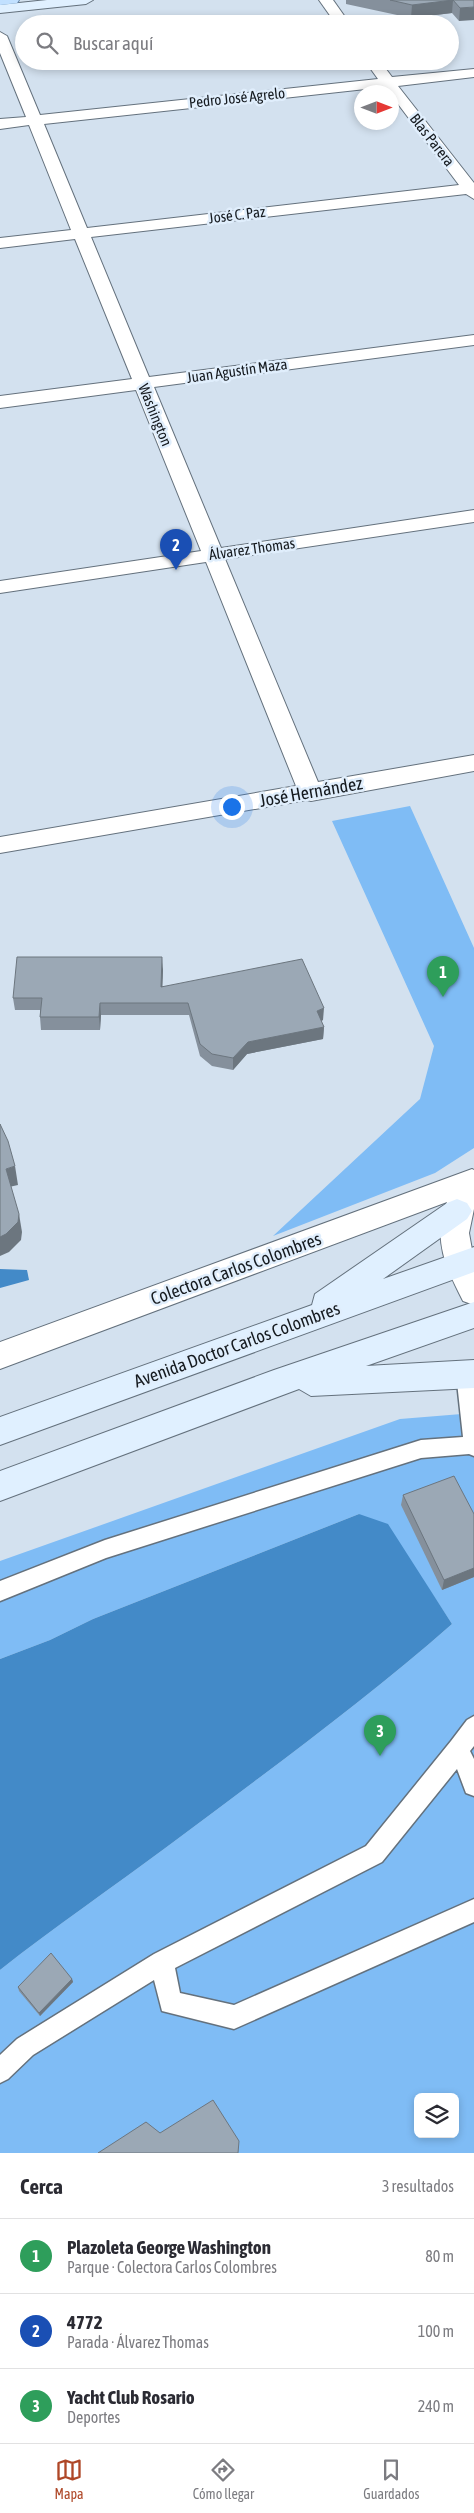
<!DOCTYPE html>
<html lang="es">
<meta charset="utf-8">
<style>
:root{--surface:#fff;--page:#f2f2f3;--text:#2b2b33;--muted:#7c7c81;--line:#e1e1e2;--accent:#af4727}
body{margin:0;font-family:"Asap Condensed",sans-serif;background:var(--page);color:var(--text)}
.controls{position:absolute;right:15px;bottom:15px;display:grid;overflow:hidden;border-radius:8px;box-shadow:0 2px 8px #0003}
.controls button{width:45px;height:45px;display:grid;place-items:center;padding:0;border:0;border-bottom:1px solid var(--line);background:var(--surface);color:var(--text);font:25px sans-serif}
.compass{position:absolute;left:354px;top:85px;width:45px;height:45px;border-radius:50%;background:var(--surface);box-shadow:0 2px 8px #0003;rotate:90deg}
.you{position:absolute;left:231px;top:806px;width:18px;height:18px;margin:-12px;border:4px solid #fff;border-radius:50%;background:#1a73e8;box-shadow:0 0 0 8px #1a73e833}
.badge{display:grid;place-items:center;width:32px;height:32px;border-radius:50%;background:var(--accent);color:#fff;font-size:16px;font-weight:700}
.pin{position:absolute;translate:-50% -41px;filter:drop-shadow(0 1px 2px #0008)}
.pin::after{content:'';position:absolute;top:26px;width:18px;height:15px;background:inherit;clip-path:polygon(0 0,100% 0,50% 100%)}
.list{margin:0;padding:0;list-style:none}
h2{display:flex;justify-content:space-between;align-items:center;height:65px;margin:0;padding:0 20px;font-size:21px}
h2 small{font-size:16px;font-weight:400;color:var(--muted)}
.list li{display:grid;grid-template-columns:32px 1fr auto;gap:15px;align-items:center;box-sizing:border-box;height:75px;padding:0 20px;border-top:1px solid var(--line)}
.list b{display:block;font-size:19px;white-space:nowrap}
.list p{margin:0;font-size:16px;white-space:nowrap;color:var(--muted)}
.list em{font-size:16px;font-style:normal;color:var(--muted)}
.icon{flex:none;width:28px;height:28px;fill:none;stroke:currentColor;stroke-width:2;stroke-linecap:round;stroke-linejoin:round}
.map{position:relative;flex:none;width:474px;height:2153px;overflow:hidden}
.search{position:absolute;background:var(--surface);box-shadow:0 2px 8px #0003;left:15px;right:15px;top:15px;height:55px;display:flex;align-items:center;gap:12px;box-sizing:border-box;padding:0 18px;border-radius:28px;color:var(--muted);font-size:19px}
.sheet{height:290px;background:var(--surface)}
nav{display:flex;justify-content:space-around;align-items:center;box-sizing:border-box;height:70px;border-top:1px solid var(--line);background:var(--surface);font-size:14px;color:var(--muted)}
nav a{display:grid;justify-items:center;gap:2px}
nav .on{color:var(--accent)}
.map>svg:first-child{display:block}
</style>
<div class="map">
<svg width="474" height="2153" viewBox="0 0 474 2153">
<rect width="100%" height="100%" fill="#d3e1ef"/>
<g fill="#7fbcf5" fill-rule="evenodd">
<polygon points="410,806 474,948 474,1148 435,1173 273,1236 420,1099 434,1046 332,821"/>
<path d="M474,1413V2153H0V1970C54,1927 112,1888 168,1846C264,1774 362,1703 452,1624L433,1595L359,1514L93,1619L50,1640L0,1659V1561L400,1419ZM418,2097H455V2134H418Z"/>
</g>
<g fill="#438ac8">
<polygon points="0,1269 27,1270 29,1280 0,1288"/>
<path d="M359,1514L388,1524L452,1624C362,1703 264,1774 168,1846C112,1888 54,1927 0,1970V1659L50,1640L93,1619Z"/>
</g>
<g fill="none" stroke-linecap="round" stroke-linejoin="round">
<defs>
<g id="lane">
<polygon points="465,1365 472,1367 474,1372 474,1456 469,1454 421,1458 106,1558 0,1601 0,1581 105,1540 421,1440 463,1437 456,1373 458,1367"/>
<polygon points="474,1716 474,1746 470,1751 474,1759 474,1796 466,1793 457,1769 382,1862 175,1968 180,1993 234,2005 474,1899 474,1922 234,2029 162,2011 154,1980 33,2055 8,2079 0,2083 0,2055 17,2039 154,1954 366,1846 451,1741 467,1720"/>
</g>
<g id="street">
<polygon points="319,0 333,0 350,24 336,24"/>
<path d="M0,32L7,36L40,115L378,79L365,61H380L392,77L474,69V77L398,86L474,183V199L466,194L91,237L149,377L474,335V345L154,387L221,548L474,510V522L225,559L318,782L474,755V771L311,801L307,800L0,853V837L296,786L206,562L0,593V581L201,551L136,390L0,408V396L132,379L75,239L0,248V238L71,230L29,125L0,129V119L26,117L0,53ZM384,87L389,92H392V96L459,185L87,228L44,124Z"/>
<path d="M472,1169L474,1170V1209L469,1233L474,1261V1305L463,1301C446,1268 432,1239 447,1202L0,1369V1342Z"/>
</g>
<g id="secondary">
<polygon points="47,0 93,0 86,4 0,13 0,5"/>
<polygon points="457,1199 467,1203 472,1211 467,1219 383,1279 474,1247 474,1272 0,1445 0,1417 312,1305 315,1294 447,1203"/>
<polygon points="474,1302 474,1328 366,1366 474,1360 474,1388 311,1396 299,1389 0,1501 0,1471 274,1370"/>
</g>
<polygon id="primary" points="0,0 19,0 17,3 0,5"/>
</defs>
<use href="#lane" stroke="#64717d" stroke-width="3"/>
<use href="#street" stroke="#64717d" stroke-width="2"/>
<use href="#secondary" stroke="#64717d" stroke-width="2"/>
<use href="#primary" stroke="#6a8eb1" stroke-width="2"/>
<use href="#lane" fill="#fff" fill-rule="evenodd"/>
<use href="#street" fill="#fff" fill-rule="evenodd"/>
<use href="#secondary" fill="#e0f0ff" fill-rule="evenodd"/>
<use href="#primary" fill="#c1e0ff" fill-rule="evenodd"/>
</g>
<g fill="#85909c">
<polygon points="346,0 474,0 459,21 452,13 411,18 346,4"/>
<polygon points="163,970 162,986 323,1020 321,1021 324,1027 323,1039 247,1054 233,1070 212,1066 200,1056 189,1015 101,1015 100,1030 41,1030 40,1017 40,1010 15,1010 13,998"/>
<polygon points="403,1495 474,1514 474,1577 442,1590 401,1505"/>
<polygon points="72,1979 73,1982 40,2016 19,1991 18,1987"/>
</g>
<g fill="#6c767f">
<polygon points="453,0 452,13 411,18 412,5"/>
<polygon points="474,7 474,20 459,21 460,8"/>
<polygon points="162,957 163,970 162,999 161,987"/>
<polygon points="100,1003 101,1015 100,1030 99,1017"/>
<polygon points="324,1008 323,1020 317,1023 317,1011"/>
<polygon points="324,1027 323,1039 247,1054 233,1070 233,1058 248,1042"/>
<polygon points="15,1166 18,1185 9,1187 6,1169"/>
<polygon points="19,1214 22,1232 21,1240 9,1252 0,1256 0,1237"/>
<polygon points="474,1568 474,1577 442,1590 444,1580"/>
<polygon points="72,1979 73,1982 40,2016 39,2013"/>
</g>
<g fill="#9ba8b5" stroke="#6c767f">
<polygon points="390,0 474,0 474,7 460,8 453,0 412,5"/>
<polygon points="17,957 162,957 161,987 302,959 324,1008 317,1011 324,1027 248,1042 233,1058 212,1054 200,1044 188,1003 100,1003 99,1017 40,1017 42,998 13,998"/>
<polygon points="0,1124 8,1141 15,1166 6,1169 19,1214 18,1222 6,1234 0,1237"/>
<polygon points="454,1476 474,1514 474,1568 444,1580 403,1495"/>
<polygon points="51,1953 72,1979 39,2013 18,1987"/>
<polygon points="213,2100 239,2141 238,2153 98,2153 146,2122 160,2133"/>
</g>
<g text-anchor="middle" stroke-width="5" stroke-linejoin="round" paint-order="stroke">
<g font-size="15" fill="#151a1f" stroke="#e0eefc">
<text transform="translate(237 98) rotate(-6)" y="5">Pedro José Agrelo</text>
<text transform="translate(432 140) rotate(52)" y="5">Blas Parera</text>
<text transform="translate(237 215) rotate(-7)" y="5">José C. Paz</text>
<text transform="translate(237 371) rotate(-8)" y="5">Juan Agustín Maza</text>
<text transform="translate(155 415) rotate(68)" y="5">Washington</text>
<text transform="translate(252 549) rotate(-8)" y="5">Álvarez Thomas</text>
</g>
<g font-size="18" fill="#151a1f" stroke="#e0eefc">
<text transform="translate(311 792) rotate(-10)" y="6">José Hernández</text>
<text transform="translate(236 1269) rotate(-20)" y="6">Colectora Carlos Colombres</text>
<text transform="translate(237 1345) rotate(-20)" y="6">Avenida Doctor Carlos Colombres</text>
</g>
</g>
</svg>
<div class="controls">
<button><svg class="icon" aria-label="layers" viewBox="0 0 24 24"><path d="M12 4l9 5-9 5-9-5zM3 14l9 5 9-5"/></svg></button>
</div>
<svg class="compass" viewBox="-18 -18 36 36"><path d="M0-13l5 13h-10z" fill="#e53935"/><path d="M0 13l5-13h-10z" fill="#7c7c81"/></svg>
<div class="you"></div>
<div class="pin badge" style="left:443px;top:997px;background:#2e9e5b">1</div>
<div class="pin badge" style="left:176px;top:570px;background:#1a4fb4">2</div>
<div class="pin badge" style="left:380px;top:1756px;background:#2e9e5b">3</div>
<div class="search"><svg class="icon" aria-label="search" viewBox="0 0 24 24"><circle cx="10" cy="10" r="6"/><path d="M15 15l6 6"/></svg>Buscar aquí</div>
</div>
<section class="sheet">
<h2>Cerca<small>3 resultados</small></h2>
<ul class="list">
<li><span class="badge" style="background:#2e9e5b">1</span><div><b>Plazoleta George Washington</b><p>Parque · Colectora Carlos Colombres</p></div><em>80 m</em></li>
<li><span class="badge" style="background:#1a4fb4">2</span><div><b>4772</b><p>Parada · Álvarez Thomas</p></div><em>100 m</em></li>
<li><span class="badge" style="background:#2e9e5b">3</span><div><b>Yacht Club Rosario</b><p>Deportes</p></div><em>240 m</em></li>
</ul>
</section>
<nav>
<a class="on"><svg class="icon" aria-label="map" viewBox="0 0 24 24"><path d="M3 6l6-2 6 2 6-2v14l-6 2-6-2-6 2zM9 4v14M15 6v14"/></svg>Mapa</a>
<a><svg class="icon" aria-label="directions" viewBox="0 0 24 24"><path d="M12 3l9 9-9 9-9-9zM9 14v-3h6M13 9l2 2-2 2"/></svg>Cómo llegar</a>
<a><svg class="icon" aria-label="saved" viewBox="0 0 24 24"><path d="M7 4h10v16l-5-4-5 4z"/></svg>Guardados</a>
</nav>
